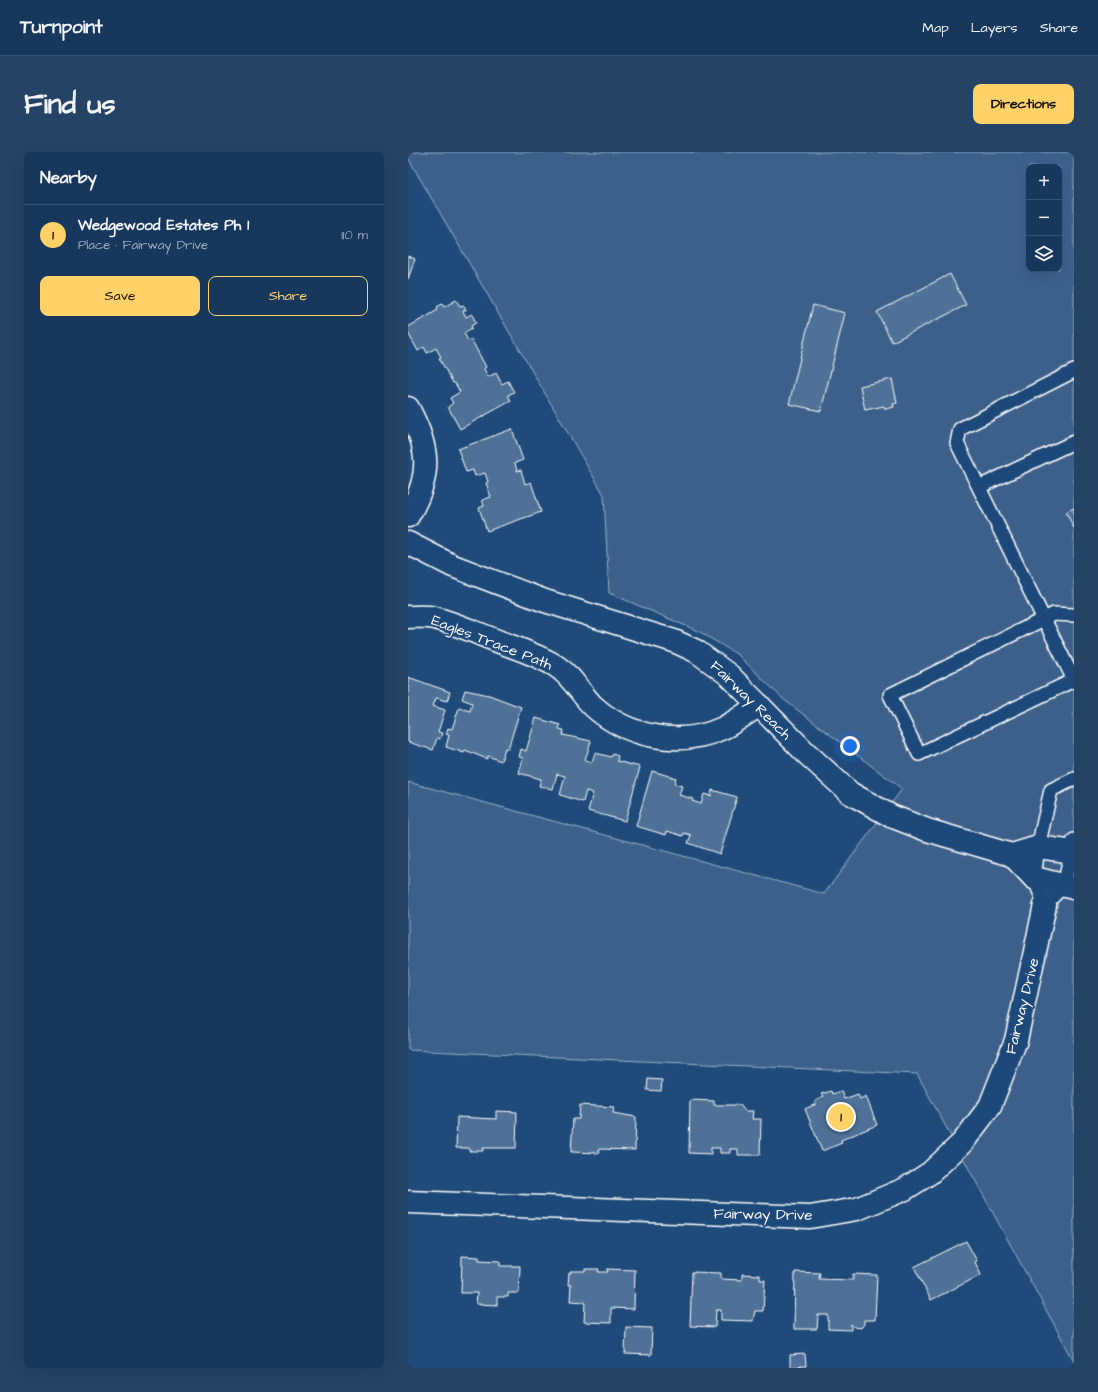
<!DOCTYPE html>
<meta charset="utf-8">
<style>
:root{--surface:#17385c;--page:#244365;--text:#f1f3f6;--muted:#9eacbb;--line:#365272;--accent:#ffd166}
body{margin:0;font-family:"Architects Daughter",sans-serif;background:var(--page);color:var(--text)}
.controls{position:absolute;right:12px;top:12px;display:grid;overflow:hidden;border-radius:8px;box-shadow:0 4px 16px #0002}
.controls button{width:36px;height:36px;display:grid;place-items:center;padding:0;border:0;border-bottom:1px solid var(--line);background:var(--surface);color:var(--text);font:20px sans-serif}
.you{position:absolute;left:442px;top:594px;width:14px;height:14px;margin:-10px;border:3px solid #fff;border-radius:50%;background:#1a73e8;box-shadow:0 0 0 6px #1a73e833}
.badge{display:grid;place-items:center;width:26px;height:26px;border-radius:50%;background:var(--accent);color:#111;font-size:13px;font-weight:700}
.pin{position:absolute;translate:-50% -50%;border:2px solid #fff;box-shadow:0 1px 4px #0006}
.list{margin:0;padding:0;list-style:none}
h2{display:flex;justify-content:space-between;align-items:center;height:52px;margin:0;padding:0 16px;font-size:17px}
h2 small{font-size:13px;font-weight:400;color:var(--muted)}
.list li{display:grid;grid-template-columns:26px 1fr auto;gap:12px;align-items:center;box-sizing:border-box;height:60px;padding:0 16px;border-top:1px solid var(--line)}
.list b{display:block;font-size:15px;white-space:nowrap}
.list p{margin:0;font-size:13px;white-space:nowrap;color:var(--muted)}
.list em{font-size:13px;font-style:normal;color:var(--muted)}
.actions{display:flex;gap:8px;padding:12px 16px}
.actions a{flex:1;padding:9px 0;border:1px solid var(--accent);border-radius:8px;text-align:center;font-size:14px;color:var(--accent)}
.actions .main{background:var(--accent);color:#111}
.icon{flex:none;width:22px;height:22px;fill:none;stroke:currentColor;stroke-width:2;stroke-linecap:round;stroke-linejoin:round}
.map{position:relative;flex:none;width:666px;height:1216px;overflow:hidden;border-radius:8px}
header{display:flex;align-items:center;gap:24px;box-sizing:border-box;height:56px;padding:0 20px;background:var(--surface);border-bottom:1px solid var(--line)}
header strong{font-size:19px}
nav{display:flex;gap:22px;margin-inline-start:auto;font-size:14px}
.intro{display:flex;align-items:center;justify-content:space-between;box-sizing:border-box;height:96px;padding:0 24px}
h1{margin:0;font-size:28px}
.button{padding:10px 18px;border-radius:8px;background:var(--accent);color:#111;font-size:14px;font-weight:700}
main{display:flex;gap:24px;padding:0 24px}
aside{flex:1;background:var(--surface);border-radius:8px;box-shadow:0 4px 16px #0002}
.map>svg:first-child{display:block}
</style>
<header>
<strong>Turnpoint</strong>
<nav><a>Map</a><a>Layers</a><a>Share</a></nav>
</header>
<div class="intro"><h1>Find us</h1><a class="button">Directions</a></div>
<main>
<aside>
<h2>Nearby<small></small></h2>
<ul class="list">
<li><span class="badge">1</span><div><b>Wedgewood Estates Ph 1</b><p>Place · Fairway Drive</p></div><em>110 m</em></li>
</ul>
<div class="actions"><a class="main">Save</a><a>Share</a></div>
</aside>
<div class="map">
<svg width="666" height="1216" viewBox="0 0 666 1216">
<rect width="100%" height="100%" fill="#1f4a7a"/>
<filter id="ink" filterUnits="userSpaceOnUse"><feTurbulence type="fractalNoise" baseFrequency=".025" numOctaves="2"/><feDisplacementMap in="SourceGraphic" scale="8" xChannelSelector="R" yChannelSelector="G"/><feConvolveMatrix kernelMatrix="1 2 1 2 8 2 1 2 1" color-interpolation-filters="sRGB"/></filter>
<g filter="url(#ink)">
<path fill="#3c618b" stroke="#9eb0c5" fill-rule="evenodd" d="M0,0H666V1209L509,922L0,898V630L416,742L494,637L375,547L330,503L292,480L201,441L196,343L0,6ZM621,15H651V117H621Z"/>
<g fill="#507197" stroke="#fff">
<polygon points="0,104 7,107 0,127"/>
<polygon points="542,122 558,153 484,190 469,160"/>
<polygon points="48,148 52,154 55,153 58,158 55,159 58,165 64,162 68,171 63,174 64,176 56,181 60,189 63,187 78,215 76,217 80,225 88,221 94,232 100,229 106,240 100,243 103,249 52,277 40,255 45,251 42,246 52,240 47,231 45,231 31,206 33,205 28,196 19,201 16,195 10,199 0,181 0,175 30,158 29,155 34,152 36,155"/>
<polygon points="405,153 437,161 413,259 381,252"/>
<polygon points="484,227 489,251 485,252 486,255 477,257 476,254 457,258 452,234"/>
<polygon points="104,277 115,308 107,311 109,319 113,318 117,332 123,330 133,360 79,379 71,356 76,354 74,348 83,345 78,331 80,330 77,321 67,324 65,318 58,320 50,297"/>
<polygon points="666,356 666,376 658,360"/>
<polygon points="0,525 42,540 39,549 28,546 25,554 37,558 30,580 34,581 32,587 29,586 25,598 0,590"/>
<polygon points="57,538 81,543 113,555 100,597 97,596 93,609 80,604 79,607 57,598 56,601 38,595 41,583 38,582 40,576 44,577 51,556 62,559 64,551 54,547"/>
<polygon points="128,566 152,573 151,577 156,578 155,583 183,589 177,608 184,610 187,601 203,605 205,602 210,604 209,609 232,615 217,669 180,659 185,641 178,639 175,650 152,643 157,624 149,622 145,637 131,634 133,627 111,621 115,606 111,605 113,597 118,599"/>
<polygon points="244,619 268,626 266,632 274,634 271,643 285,647 284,649 293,652 296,642 303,644 304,638 329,645 312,702 280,691 283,683 276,681 275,684 259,679 258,683 228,674"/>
<polygon points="240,927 254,928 253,939 239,938"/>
<polygon points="423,939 424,942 433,939 436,947 450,942 452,947 458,944 469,973 433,988 434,991 414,999 397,957 408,952 407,949 415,945 413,942"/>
<polygon points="282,948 306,949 306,953 332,953 337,959 345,959 344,967 353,967 352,1003 330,1003 330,997 322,997 322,1001 312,1001 312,996 303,996 303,1002 281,1001"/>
<polygon points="172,953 206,955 205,961 228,965 227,998 191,997 191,1001 163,1000 165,967 171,967"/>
<polygon points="88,959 109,960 108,996 75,996 75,999 61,999 61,996 48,996 49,965 88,967"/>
<polygon points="558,1089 569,1109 567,1110 573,1123 523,1148 506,1115"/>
<polygon points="54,1104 71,1105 71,1108 92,1109 92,1114 112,1114 111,1141 100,1141 100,1145 89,1145 89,1153 68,1152 69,1141 53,1141"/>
<polygon points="177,1117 191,1117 190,1120 200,1120 199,1117 227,1118 226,1157 203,1156 203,1171 176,1170 177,1150 162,1149 163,1133 160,1133 161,1121 163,1121 163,1119 177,1119"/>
<polygon points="284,1120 313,1121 313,1127 334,1128 334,1122 352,1123 352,1128 357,1128 355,1159 347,1159 345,1169 313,1168 313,1158 308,1158 307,1175 282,1174"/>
<polygon points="387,1120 412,1121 411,1127 445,1128 445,1122 469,1123 467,1168 456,1168 456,1172 453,1176 446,1175 443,1172 443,1178 420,1177 420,1163 410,1163 409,1177 386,1177"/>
<polygon points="218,1175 244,1176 243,1203 217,1202"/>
<polygon points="397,1202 398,1214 382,1215 382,1203"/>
</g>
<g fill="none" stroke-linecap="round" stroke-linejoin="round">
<defs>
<g id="service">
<polyline points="666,219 552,277 549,291 666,528"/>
<polyline points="571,335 666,290"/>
<polyline points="666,463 646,462 482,543 511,602 666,528"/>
<polyline points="666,627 643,638 630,695 626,726 637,753 656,733 666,688"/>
</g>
<g id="minor">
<path d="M0,256C22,296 24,324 0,364"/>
<polyline points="0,391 45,414 137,449 266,489 288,499 321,523 397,600 442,641 483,664 519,678 604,703"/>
<path d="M0,465C9,465 18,464 27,466C49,472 71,482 92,490C111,497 132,504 148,514C164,524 172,541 185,554C219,585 272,596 315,576C327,570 339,561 351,553"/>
<polyline points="666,700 630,695 604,703 626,726 666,736"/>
<polyline points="0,1050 402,1065 449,1057 497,1037 522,1021 555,990 582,954 608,888 637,753"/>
</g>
</defs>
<use href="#service" stroke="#fff" stroke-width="16"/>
<use href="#minor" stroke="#fff" stroke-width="25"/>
<use href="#service" stroke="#1f4a7a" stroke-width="13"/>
<use href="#minor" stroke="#1f4a7a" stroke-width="22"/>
</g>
</g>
<g text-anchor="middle" stroke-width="3.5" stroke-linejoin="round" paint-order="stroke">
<g font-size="15" fill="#fff" stroke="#1f4a7a">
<text transform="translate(84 490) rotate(21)" y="5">Eagles Trace Path</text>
<text transform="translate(343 548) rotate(44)" y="5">Fairway Reach</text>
<text transform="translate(614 854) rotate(-76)" y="5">Fairway Drive</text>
<text transform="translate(355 1062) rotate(1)" y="5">Fairway Drive</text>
</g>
</g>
</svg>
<div class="controls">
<button>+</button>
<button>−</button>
<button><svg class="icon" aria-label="layers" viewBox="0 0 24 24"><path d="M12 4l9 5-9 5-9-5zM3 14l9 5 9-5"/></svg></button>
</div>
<div class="you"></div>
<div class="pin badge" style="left:433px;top:965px">1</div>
</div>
</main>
